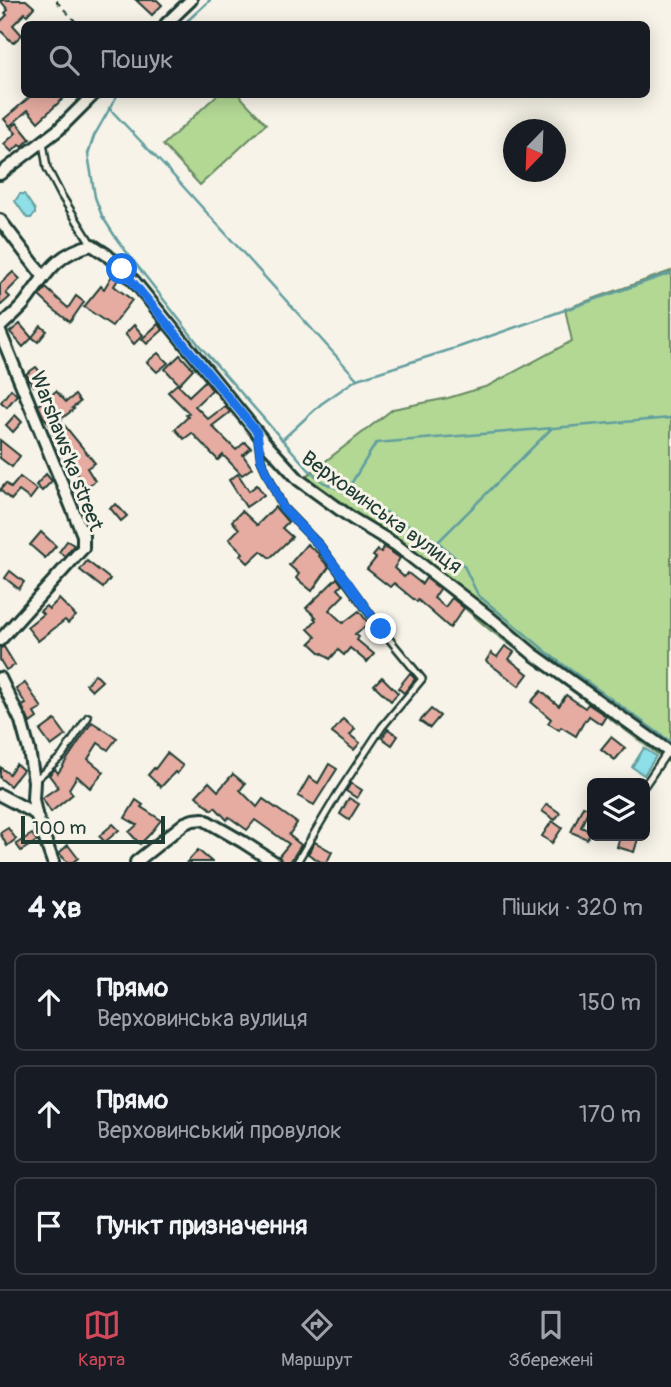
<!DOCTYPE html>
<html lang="uk">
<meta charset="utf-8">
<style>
:root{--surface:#171b24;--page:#20242c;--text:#f1f3f6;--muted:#9ea1a6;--line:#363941;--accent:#d1495b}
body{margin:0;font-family:Pangolin,sans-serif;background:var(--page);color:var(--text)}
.controls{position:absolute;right:21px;bottom:21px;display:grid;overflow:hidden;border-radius:10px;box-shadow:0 4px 18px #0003}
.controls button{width:63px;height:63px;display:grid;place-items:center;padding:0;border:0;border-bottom:2px solid var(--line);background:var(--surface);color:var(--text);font:35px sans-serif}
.compass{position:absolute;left:503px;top:119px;width:63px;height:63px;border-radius:50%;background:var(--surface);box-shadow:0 4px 18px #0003;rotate:203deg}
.scale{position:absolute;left:21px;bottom:18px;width:144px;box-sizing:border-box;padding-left:7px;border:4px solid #1f3d34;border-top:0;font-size:19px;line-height:24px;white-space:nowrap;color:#1f3d34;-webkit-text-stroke:5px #f7f3e8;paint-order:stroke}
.stop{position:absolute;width:21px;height:21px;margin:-16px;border:5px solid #1a73e8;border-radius:50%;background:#fff}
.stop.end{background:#1a73e8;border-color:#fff;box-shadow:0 2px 7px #0008}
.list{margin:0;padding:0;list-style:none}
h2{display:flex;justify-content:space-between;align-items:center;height:91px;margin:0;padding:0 28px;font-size:30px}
h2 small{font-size:23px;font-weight:400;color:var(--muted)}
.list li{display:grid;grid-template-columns:46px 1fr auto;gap:21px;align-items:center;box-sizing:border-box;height:98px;margin:0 14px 14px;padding:0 14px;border:2px solid var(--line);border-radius:10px}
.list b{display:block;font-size:26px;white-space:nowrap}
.list p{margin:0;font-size:23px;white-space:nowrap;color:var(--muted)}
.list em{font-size:23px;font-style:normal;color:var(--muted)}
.icon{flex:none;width:38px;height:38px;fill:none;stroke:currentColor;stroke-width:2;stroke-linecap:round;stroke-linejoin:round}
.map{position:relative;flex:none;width:671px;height:862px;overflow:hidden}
.search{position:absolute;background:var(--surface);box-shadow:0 4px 18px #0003;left:21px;right:21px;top:21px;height:77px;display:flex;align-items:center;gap:18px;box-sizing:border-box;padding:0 24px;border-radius:10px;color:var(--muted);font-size:26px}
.sheet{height:427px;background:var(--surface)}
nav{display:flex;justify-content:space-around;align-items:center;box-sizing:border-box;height:98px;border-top:2px solid var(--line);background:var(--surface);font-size:19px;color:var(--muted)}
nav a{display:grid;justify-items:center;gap:4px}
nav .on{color:var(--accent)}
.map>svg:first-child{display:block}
</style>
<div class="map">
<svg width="671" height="862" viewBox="0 0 671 862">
<rect width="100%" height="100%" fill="#f7f3e8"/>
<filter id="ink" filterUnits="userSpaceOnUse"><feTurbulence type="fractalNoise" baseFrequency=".0143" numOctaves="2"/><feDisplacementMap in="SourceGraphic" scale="14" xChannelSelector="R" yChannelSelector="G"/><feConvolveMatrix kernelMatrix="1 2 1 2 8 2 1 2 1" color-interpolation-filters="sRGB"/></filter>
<g filter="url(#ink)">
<g fill="#b2d894" stroke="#688a64" stroke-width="2">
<polygon points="218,94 239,95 266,124 200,185 163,145"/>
<polygon points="671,271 671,764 490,630 410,562 296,484 393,409 448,398 488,386 572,341 565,309"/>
</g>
<g fill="#8edfe7" stroke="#629e9f" stroke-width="2">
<polygon points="20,194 24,194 35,210 35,214 31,218 27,218 15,201"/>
<polygon points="644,748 656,756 644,775 632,767"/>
</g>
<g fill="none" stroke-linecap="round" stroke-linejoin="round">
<g stroke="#629e9f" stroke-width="2.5">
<polyline points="184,24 210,0"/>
<polyline points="118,94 94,136 88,154 95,197 102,216 118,241 199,345 308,469 323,482 366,501 438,542 551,429"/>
<polyline points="109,108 171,173 357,379"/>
<polyline points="282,440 321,404 357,379 459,347 671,273"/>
<polyline points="346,492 376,443 671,418"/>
<polyline points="438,542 464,566 478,595 554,658 671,742"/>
</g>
</g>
<g fill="#e6aca1" stroke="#1f3d34" stroke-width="2">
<polygon points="0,0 26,0 34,7 27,15 25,13 13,25 22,35 13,43 0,30 0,22 7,15 5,13 8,10"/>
<polygon points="136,0 157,0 162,5 152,15"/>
<polygon points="33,94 68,94 38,122 28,110 10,126 4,119"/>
<polygon points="17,123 30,139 22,147 19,145 12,152 4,144 16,133 11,128"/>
<polygon points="13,272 20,279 6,293 10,297 0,306 0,284"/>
<polygon points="113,274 119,278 114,286 132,300 112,326 84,307 101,286 104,289"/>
<polygon points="46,288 68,308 76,296 84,302 70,322 53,309 39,296"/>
<polygon points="20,324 32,338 23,347 10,332"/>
<polygon points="158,324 163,330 147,344 142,339"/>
<polygon points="134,325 143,335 134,344 125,334"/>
<polygon points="41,326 47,331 38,342 32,337"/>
<polygon points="158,353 168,363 157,372 147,362"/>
<polygon points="180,355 193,369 179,384 165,369"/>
<polygon points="36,367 45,378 34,386 26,374"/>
<polygon points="205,381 212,390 195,406 208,419 225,406 230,412 212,426 236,450 245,442 251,448 243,455 252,468 242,475 223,455 218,460 192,433 184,439 175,429 188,417 186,415 189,413 168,392 177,384 189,396"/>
<polygon points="11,389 17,395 7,407 1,402"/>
<polygon points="56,391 66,402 75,395 80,402 72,408 74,409 60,420 95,463 87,468 95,481 85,487 68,458 66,460 57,450 62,445 52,432 54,430 43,416 38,405"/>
<polygon points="15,415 22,422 13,432 6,425"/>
<polygon points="0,440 20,456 12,467 0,458"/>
<polygon points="46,474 52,481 42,491 36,485"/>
<polygon points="238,474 249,491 257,485 264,495 246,507 229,480"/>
<polygon points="20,477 37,490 30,499 19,491 11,500 0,490 6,483 11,488"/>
<polygon points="116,504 127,516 121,521 110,508"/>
<polygon points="275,507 288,522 282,528 292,537 270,558 261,551 248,563 240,555 243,553 229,539 239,529 232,521 242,511 257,525"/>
<polygon points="41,532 56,546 45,558 30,545"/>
<polygon points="67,541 74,545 65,556 59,552"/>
<polygon points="307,544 320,555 319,556 329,567 312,591 296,578 299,574 289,565"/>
<polygon points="384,547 400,558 394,568 404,577 408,573 422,584 426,578 440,589 434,598 445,607 452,598 464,608 450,628 418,600 417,602 394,583 390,587 367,569 376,558 373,556 378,550 381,552"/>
<polygon points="87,561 110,579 103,588 80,570"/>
<polygon points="10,571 24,582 19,589 5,578"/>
<polygon points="337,578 342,585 338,589 344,595 329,610 343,623 359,611 369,624 355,634 359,637 357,640 374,654 367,662 350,648 344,655 338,650 330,659 323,653 322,654 310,643 316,637 308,629 316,620 314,618 316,617 306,608"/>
<polygon points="59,599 76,616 68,623 65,620 38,641 27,627 43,614 40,611 46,606 49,609"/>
<polygon points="505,646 514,652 509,659 528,674 519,686 486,661 491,653 497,657"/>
<polygon points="4,647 15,665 6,670 0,660 0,648"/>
<polygon points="410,673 415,679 404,693 398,688"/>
<polygon points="95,674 102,681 92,690 86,684"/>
<polygon points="382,677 398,693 391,701 374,685"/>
<polygon points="25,683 42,708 34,713 37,718 30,723 22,706 26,704 16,689"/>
<polygon points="541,691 559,706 566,695 585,708 588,704 606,716 601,724 589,716 586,721 585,720 576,736 561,727 559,730 548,723 551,719 531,702"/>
<polygon points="431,709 440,716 430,728 420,721"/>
<polygon points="343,719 355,729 350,735 360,743 354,750 332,733"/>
<polygon points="55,720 66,735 51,746 40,731"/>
<polygon points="92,722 117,738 108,750 98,743 88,759 104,772 90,788 77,776 69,789 73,794 51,812 42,798 58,787 49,775 55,769 58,773"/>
<polygon points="388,729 398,736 392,745 382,738"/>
<polygon points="611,737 625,748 615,760 601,749"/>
<polygon points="167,753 183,766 177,774 175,772 161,787 148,775 154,768 155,769"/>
<polygon points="16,764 23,770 10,786 0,778 0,767 9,774"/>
<polygon points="329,764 337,769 314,805 298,796 309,777 318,783"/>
<polygon points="233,774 245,784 240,790 257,807 263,799 297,823 289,835 301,845 290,862 282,862 279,856 289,844 255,820 247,830 229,817 227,820 215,807 212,810 196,796 209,782 218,791"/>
<polygon points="351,783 362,790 357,798 346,791"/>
<polygon points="349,798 359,804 349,820 340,814"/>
<polygon points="136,800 143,805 141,807 161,820 150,834 140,844 129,832 137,825 125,818"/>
<polygon points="547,804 560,813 555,820 542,811"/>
<polygon points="583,806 589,808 581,827 590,831 587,839 571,832"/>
<polygon points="552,821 562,828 552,843 542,836"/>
<polygon points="113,824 119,830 105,842 99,836"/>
<polygon points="8,828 16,839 7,846 0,833"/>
<polygon points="32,834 37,841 21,851 16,844"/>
<polygon points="620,836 638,839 634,852 617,847"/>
<polygon points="315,842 332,852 327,862 321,862 308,854"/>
<polygon points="68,845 78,858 73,862 67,862 59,853"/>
<polygon points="198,850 212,862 187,862"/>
</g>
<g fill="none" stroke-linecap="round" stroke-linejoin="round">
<defs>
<g id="lane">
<polyline points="43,142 47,168 61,195 92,245"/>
<polyline points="258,437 261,460 283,508 320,546 381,629 422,679 382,727 337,795 297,862"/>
<polyline points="34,781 62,756 88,717"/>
<polyline points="645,785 668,751"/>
</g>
<g id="street">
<polyline points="166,24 191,0"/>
<polyline points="0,174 58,130 94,94"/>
<polyline points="0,220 43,276"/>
<path d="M0,327C9,318 20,310 27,300C46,274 58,252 92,245L107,255L134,281L267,445L299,480L353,519L396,545L489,617L533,654L671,753"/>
<polyline points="0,332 83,535 83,548 0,640"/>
<polyline points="0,678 21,721 29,750 34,781 33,799 36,814 53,862"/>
<polyline points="0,795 36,814"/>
<polyline points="136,862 185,823 193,820 203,819 243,842 274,862"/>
</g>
</defs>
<use href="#lane" stroke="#1f3d34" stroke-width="10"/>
<use href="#street" stroke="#1f3d34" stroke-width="16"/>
<g stroke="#1f3d34" stroke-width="2" stroke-dasharray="7 5" stroke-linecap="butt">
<polyline points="57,0 57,2 78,24"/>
<polyline points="187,20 191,24"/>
</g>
<use href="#lane" stroke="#f7f3e8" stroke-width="5"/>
<use href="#street" stroke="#f7f3e8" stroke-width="10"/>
</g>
</g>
<g fill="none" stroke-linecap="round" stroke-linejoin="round" filter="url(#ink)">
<polyline stroke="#1a73e8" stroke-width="9" points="122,269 257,432 261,460 283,508 320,546 349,584 381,629"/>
</g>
<g text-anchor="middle" stroke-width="6" stroke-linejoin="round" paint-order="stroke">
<g font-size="21" fill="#1f3d34" stroke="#f7f3e8">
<text transform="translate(67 451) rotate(69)" y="7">Warshaws'ka street</text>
<text transform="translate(382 512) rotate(36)" y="7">Верховинська вулиця</text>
</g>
</g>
</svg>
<div class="controls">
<button><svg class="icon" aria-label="layers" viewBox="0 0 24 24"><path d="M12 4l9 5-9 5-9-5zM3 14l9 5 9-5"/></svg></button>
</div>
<svg class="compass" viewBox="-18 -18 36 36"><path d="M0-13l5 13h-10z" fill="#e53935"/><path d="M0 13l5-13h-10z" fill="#9ea1a6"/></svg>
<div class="scale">100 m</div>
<div class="stop" style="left:122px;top:269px"></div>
<div class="stop end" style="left:381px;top:629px"></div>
<div class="search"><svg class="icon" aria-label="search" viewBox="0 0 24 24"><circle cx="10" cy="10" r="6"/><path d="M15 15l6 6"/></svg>Пошук</div>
</div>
<section class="sheet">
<h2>4 хв<small>Пішки · 320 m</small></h2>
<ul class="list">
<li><svg class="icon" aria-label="ahead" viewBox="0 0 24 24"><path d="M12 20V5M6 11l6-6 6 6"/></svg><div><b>Прямо</b><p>Верховинська вулиця</p></div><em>150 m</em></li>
<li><svg class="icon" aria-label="ahead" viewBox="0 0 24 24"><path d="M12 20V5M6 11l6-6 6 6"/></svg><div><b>Прямо</b><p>Верховинський провулок</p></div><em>170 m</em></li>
<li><svg class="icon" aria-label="arrive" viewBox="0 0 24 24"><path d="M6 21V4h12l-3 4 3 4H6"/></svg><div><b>Пункт призначення</b></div></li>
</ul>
</section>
<nav>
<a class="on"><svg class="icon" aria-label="map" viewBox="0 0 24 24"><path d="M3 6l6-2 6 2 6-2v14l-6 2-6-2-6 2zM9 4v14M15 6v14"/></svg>Карта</a>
<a><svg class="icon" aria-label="directions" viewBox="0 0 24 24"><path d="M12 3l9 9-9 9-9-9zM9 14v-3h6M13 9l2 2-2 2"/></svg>Маршрут</a>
<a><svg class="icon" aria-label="saved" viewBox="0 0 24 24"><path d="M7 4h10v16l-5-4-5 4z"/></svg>Збережені</a>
</nav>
